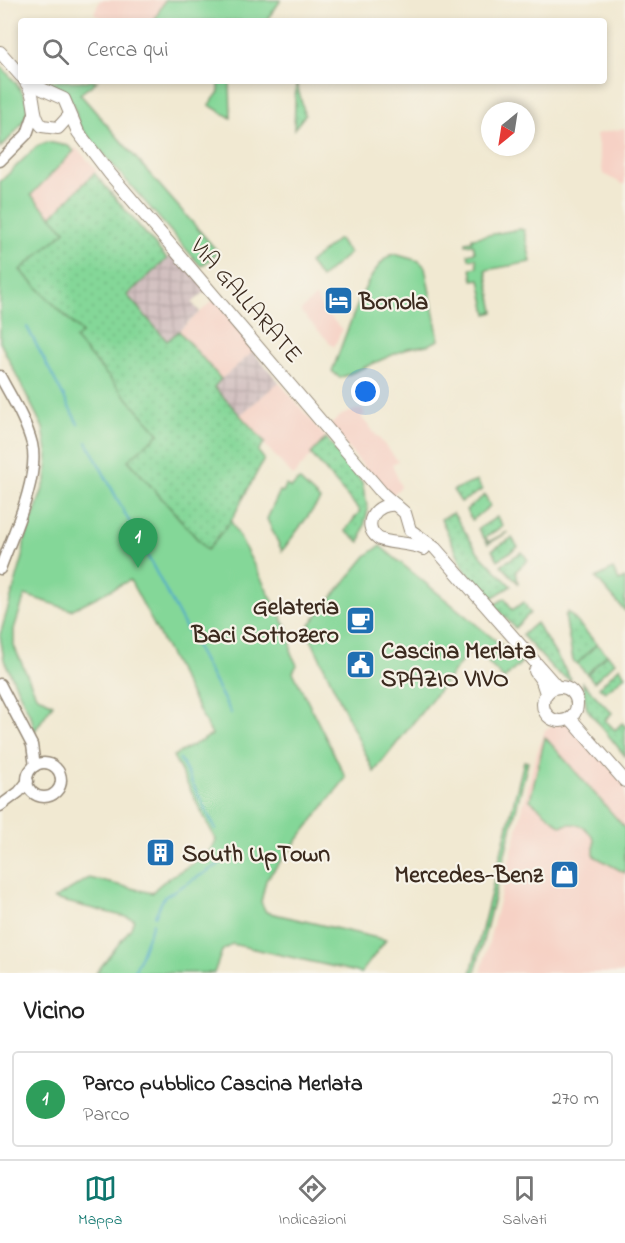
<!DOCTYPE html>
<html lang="it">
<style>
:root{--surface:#fff;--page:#f6f6f6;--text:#222;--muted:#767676;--line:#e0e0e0;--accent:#0f766e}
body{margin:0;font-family:"Indie Flower",sans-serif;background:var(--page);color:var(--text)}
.compass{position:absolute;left:481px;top:102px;width:54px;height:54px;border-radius:50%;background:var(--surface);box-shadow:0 3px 9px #0003;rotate:210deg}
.you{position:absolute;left:366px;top:392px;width:21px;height:21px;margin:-15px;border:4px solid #fff;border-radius:50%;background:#1a73e8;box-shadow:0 0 0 9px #1a73e833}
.badge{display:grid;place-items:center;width:39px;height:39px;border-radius:50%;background:var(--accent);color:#fff;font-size:20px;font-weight:700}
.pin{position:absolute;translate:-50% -50px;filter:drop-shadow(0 2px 3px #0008)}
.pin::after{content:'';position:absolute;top:32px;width:21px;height:18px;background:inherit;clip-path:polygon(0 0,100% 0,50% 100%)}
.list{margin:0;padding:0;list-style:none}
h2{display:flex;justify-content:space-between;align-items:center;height:78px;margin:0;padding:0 24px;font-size:26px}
h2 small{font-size:20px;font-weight:400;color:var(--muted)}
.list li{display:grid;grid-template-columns:39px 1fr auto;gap:18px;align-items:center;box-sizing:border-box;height:96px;margin:0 12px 12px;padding:0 12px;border:2px solid var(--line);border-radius:6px}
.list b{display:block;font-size:22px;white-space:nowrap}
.list p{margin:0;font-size:20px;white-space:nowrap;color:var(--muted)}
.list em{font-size:20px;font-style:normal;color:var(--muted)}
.icon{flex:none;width:33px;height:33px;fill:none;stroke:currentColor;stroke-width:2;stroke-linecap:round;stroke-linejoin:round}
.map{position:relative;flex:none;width:625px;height:973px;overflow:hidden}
.search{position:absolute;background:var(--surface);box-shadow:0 3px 9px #0003;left:18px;right:18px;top:18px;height:66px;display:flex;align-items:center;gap:15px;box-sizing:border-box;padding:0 21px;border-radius:6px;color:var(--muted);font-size:22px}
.sheet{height:186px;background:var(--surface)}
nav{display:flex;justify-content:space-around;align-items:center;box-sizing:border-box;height:84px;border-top:2px solid var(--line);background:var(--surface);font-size:16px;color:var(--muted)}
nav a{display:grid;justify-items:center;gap:3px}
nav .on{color:var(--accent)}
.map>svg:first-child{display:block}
</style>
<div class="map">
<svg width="625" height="973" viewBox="0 0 625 973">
<defs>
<pattern id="industrial-grid" width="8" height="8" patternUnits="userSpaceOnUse" patternTransform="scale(1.5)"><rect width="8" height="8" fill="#d1bfbf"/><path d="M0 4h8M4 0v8" fill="none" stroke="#b4a4a4"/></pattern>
<pattern id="grass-dots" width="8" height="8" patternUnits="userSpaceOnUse" patternTransform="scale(1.5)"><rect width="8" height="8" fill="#84d798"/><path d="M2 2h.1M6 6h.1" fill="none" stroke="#73b983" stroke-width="1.8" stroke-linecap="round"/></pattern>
</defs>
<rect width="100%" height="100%" fill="#f7f3e8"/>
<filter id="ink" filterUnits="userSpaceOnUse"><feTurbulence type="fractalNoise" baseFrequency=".0167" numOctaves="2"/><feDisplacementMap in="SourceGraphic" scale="12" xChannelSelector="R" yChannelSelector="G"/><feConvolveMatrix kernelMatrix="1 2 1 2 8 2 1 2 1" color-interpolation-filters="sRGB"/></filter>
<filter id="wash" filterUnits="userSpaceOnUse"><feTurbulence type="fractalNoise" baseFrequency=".008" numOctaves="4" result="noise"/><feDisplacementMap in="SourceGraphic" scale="24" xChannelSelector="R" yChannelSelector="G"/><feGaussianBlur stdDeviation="1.35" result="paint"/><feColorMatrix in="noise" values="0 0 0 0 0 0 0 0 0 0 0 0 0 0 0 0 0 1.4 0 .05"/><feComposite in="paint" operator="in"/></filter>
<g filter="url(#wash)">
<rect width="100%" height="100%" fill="#f1e9d2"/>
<g fill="#f6d1c5">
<polygon points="100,0 165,0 154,21 104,21 94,13"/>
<polygon points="625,128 625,185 603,174 596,134"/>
<polygon points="76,148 97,170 51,217 30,195"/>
<polygon points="316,296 319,304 342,330 334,347 300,311"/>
<polygon points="215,299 258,348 221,379 179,331"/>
<polygon points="279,382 326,438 293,476 239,416"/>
<polygon points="356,410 363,410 365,415 361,417 398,461 392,464 401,487 390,497 329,426 342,415"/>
<polygon points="570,722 625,784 625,973 481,973 535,759 545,730 552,725"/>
</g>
<g fill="url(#industrial-grid)">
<polygon points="175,252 207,290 192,303 200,312 167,341 126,295"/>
<polygon points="253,352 279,382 239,416 213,386"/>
</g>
<g fill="url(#grass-dots)" stroke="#60805b" stroke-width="1.5">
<polygon points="296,81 305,115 294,129"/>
<polygon points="94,173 167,259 127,295 167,341 179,331 221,379 214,387 265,442 258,451 264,459 231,521 208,551 128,460 158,434 74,339 81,332 20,270 65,231 51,217"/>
<polygon points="326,438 362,482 368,510 360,542 345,531 360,511 311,454"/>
<polygon points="477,481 482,490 461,502 453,490"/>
<polygon points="453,513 478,552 511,586 490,599 465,570 441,519"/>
<polygon points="497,517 503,526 486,537 488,542 508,532 488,544 478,529"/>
<polygon points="512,538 518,547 498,560 492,550"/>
<polygon points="522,552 528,560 516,571 518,583 501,565"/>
<polygon points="505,598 512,610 524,602 530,613 515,628 494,605"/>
<polygon points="568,612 597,644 577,664 573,661 565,616"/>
<polygon points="536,623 571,679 570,680 556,672 522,635"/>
<polygon points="607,654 615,662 594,682 587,674"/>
<polygon points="620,667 625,676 605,692 599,687"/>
<polygon points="582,682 612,713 605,720 615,730 622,723 625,726 625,756 587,709"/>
<polygon points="524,761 528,762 475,973 471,973"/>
</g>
<g fill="#84d798" stroke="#60805b" stroke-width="1.5">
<polygon points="165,0 281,0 266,21 154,21"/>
<path d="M0,65C34,102 38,111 0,148Z"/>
<polygon points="44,81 97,81 80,94 218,252 202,266 199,264 79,126 74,105 66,93"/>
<polygon points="219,81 230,81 231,118 209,105 219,92"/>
<path d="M47,142L68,146L74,151L31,195L65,231L20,270L82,333L75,339L159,434L128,460L207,550L231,521L291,636V653L297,665L293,672L346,778L266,880L261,902L266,912L386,940L361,973L232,944L222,951L214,973H96L131,928L134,919L54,899L89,878L152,893C166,873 211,861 216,840L173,756L212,735L130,580L71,610L25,595L14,629V646L36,695L53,704L34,732L32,719L4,660L0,635L23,557L24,543L46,480L48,457L43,428L0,342V182L37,146Z"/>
<polygon points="520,229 524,230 531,262 486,270 494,312 487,314 480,279 473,280 471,268 477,267 476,258 469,259 468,254 475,252 473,244 466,245 466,242 472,241 472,238"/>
<polygon points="338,239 350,253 321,278 309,263"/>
<path d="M394,254L419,261L425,267L439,340L428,345L408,348L340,378L332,371C343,345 368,260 394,254Z"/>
<polygon points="299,480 320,500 282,551 267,519 280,491 283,492 286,485 291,488"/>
<polygon points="485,495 490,506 472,520 466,510"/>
<polygon points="380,546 522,662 504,679 473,647 374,772 308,633 310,624 366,556"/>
<polygon points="613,569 619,581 625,578 625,611 596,578"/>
<polygon points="597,644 607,654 587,674 577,664"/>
<path d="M545,737L625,828V873L594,856V839C586,826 575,821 561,826L530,800Z"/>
</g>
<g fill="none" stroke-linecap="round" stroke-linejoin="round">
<g stroke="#4ea7cb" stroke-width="2">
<polyline points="27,327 78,424"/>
<polyline points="87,442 231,713"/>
<polyline points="180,759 216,830"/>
<polyline points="155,916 164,897 218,865 228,853"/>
<polyline points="134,973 153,923"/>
</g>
</g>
</g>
<g filter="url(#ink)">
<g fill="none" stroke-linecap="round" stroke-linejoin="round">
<defs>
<g id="secondary">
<polyline points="0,161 27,134 35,111"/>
<path d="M0,376C11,397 26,420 32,444C40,478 12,536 0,569"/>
<polyline points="0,684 32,745 35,766"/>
<circle cx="44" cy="780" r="17"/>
<polyline points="0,806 19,792 28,781"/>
</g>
<g id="primary">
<polyline points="0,52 21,76"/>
<path d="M25,81C38,96 30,114 42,126L58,128L69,116"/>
<polyline points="34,81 42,89 64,99 78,132 110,174 383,494 405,513 410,530 435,548 557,687"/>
<path d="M396,505C377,502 360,524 378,538C386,544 411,542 424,549"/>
<polyline points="535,671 542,681 546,693"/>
<circle cx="560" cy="704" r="17"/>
<polyline points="570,718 625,781"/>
</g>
</defs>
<use href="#secondary" stroke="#968a78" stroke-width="13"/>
<use href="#primary" stroke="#968a78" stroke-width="14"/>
<use href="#secondary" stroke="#fff" stroke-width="10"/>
<use href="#primary" stroke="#fff" stroke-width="12"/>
</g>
</g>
<defs>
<symbol id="hotel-square" viewBox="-11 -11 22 22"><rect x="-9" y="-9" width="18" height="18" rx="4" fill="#1f6fb2" stroke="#f7f3e8"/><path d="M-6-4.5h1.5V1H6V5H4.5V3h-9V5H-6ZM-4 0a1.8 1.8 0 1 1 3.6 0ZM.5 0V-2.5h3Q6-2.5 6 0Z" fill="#fff"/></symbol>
<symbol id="cafe-square" viewBox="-11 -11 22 22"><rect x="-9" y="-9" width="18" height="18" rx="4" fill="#1f6fb2" stroke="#f7f3e8"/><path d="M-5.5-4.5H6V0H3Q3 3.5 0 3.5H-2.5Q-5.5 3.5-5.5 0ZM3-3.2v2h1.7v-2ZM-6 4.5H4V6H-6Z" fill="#fff"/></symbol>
<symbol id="civic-square" viewBox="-11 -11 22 22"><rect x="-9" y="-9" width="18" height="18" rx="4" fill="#1f6fb2" stroke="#f7f3e8"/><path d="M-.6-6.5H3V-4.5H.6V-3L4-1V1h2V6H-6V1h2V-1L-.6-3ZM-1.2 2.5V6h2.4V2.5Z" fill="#fff"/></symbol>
<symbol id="building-square" viewBox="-11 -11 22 22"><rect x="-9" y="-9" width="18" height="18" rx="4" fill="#1f6fb2" stroke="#f7f3e8"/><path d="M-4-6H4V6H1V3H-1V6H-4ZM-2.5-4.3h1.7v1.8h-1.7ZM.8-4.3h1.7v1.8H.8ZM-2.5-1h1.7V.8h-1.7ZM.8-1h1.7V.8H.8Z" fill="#fff"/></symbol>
<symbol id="shop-square" viewBox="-11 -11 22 22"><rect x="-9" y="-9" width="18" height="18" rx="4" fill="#1f6fb2" stroke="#f7f3e8"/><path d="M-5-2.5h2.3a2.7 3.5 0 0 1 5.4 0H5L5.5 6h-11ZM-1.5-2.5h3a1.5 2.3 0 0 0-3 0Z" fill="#fff"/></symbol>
</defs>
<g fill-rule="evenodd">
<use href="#hotel-square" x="322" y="284" width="33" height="33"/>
<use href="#cafe-square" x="344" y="604" width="33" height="33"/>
<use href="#civic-square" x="344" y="648" width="33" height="33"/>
<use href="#building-square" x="144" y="836" width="33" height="33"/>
<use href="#shop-square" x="548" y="858" width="33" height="33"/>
</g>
<g text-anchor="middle" stroke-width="4.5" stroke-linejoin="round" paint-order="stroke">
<g font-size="24" fill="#3b2a1e" stroke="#f7f3e8">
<text transform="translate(247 300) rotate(49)" y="8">VIA GALLARATE</text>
</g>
<g font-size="24" font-weight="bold" fill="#3b2a1e" stroke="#f7f3e8" text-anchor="start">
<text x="359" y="309">Bonola</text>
<text x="339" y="614" text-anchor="end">Gelateria<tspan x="339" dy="28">Baci Sottozero</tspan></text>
<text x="381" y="658">Cascina Merlata<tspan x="381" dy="28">SPAZIO VIVO</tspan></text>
<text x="182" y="861">South UpTown</text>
<text x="543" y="882" text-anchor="end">Mercedes-Benz</text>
</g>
</g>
</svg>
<svg class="compass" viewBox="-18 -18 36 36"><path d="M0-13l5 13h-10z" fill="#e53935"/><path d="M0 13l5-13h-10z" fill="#767676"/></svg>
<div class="you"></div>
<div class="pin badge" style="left:138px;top:568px;background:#2e9e5b">1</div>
<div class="search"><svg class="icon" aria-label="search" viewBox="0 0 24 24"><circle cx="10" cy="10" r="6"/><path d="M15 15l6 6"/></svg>Cerca qui</div>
</div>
<section class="sheet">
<h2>Vicino<small></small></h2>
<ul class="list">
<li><span class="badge" style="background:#2e9e5b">1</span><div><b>Parco pubblico Cascina Merlata</b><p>Parco</p></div><em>270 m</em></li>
</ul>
</section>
<nav>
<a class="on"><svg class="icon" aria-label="map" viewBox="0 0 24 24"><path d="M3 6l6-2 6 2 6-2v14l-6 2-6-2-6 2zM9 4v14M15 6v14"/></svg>Mappa</a>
<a><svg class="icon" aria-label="directions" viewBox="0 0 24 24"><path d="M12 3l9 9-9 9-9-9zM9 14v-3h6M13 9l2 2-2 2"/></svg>Indicazioni</a>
<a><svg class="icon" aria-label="saved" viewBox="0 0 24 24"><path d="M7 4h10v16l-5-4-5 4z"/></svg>Salvati</a>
</nav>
